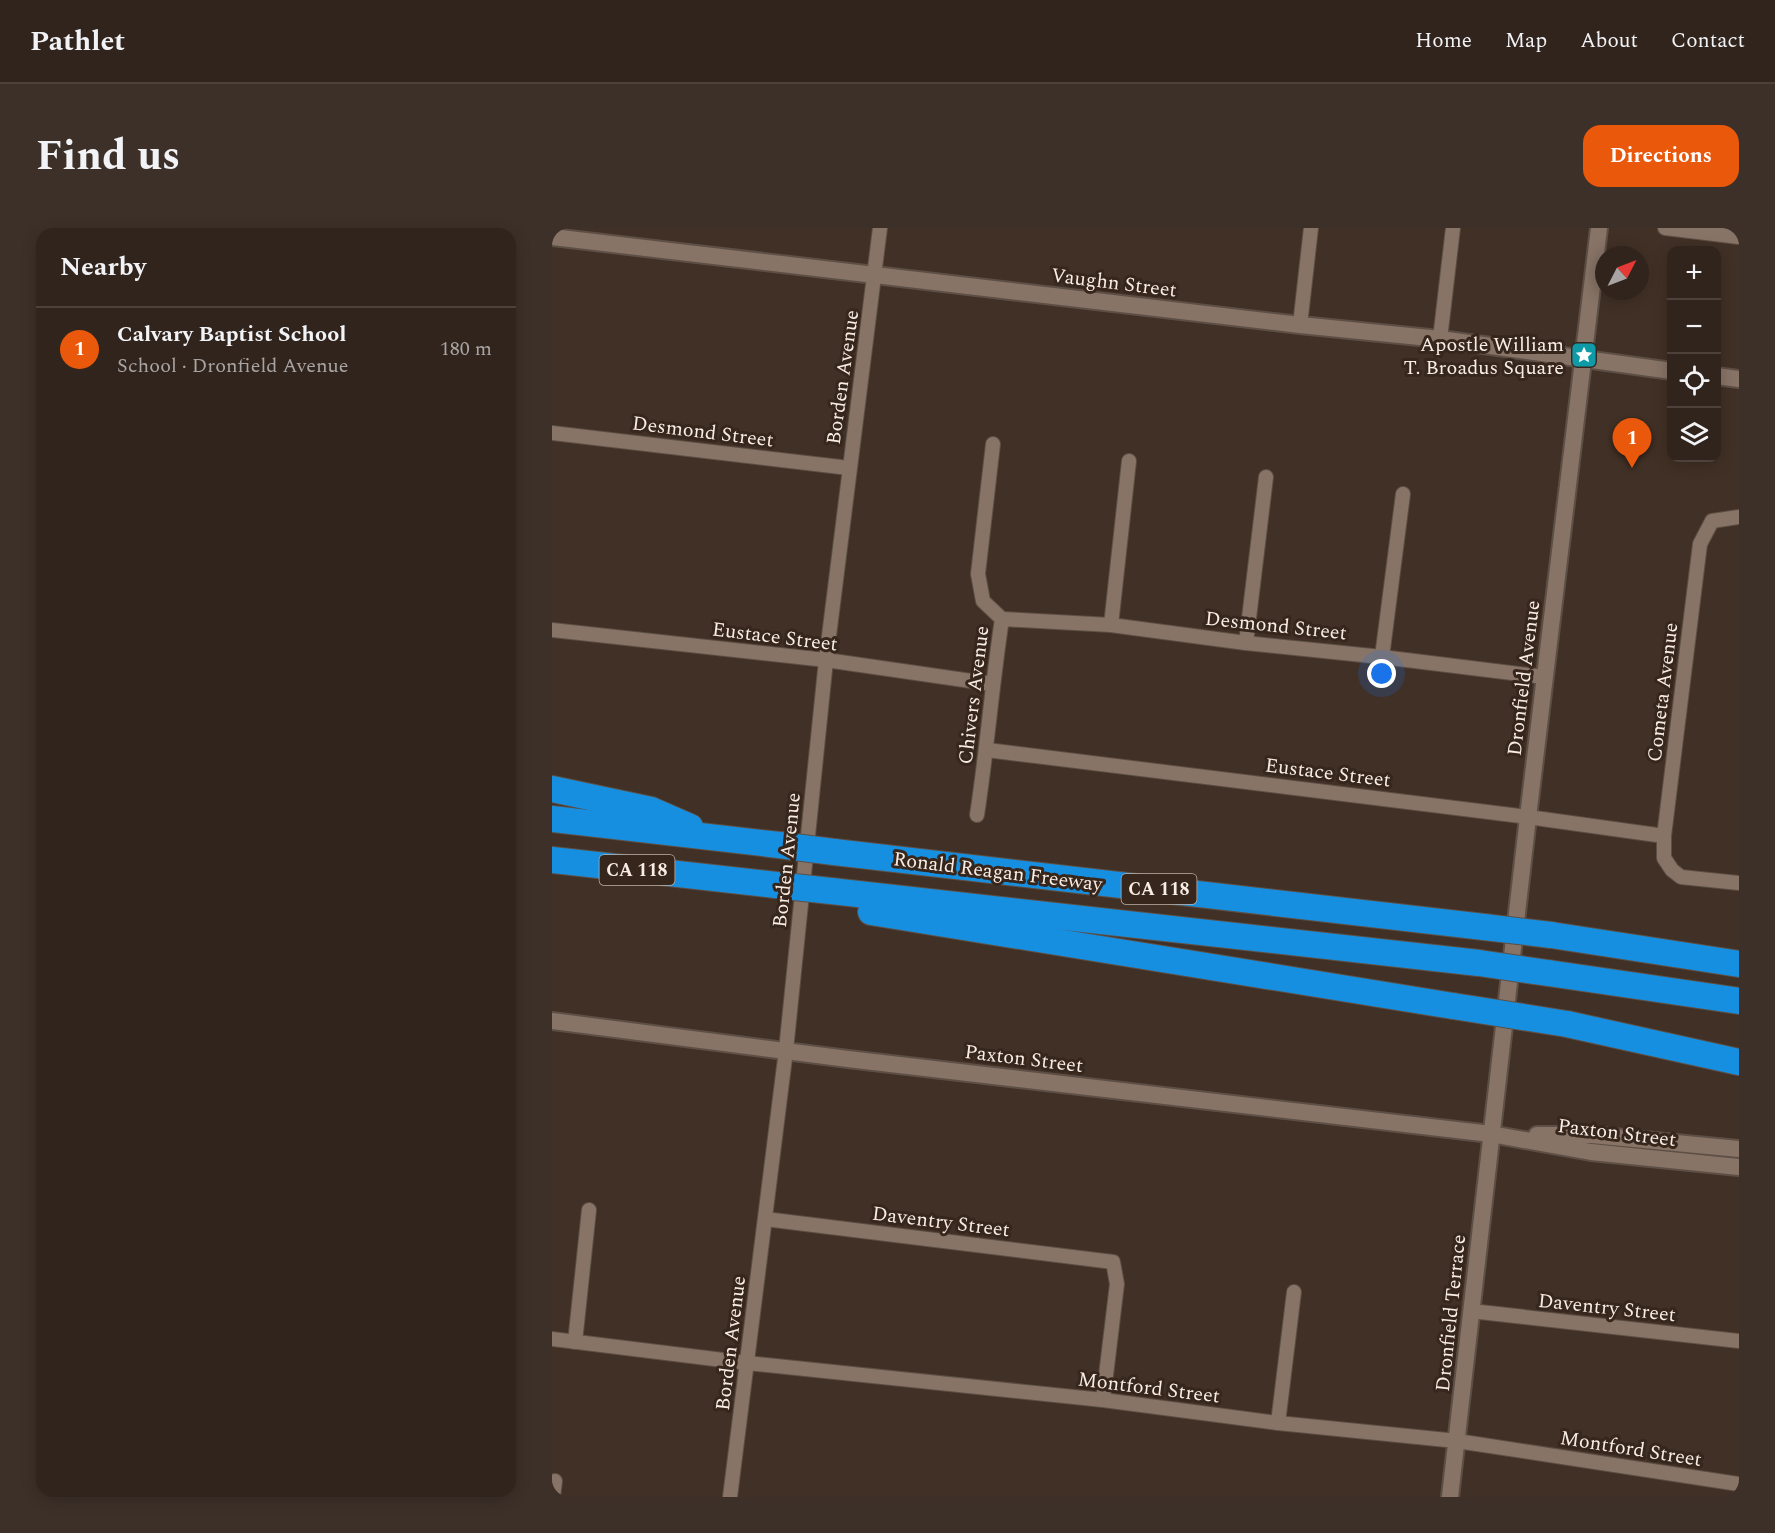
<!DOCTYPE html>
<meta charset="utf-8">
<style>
:root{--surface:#31241c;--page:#3d3029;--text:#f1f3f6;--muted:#a8a4a3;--line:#4c413b;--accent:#ea580c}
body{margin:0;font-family:Spectral,serif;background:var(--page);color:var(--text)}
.controls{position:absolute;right:18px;top:18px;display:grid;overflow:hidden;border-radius:12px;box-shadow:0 3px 15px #0003}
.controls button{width:54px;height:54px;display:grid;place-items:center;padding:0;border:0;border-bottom:2px solid var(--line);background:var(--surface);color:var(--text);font:30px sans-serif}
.compass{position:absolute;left:1043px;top:18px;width:54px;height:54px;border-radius:50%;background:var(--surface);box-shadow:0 3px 15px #0003;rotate:48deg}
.you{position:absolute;left:830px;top:446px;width:21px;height:21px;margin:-15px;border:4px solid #fff;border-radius:50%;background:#1a73e8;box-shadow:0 0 0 9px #1a73e833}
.badge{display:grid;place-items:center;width:39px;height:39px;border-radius:50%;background:var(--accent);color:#fff;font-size:20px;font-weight:700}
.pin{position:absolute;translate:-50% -50px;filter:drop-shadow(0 2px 3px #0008)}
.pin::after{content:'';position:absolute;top:32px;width:21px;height:18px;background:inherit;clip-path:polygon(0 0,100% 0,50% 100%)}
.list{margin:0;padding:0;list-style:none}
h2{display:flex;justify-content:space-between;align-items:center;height:78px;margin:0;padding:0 24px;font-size:26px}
h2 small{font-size:20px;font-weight:400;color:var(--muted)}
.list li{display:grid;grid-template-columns:39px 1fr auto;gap:18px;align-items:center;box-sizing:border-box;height:84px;padding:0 24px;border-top:2px solid var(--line)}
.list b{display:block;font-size:22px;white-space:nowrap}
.list p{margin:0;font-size:20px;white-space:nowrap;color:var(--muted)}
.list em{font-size:20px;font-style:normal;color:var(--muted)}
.icon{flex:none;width:33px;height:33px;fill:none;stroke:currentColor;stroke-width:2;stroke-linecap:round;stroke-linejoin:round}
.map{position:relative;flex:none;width:1187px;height:1269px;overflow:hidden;border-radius:18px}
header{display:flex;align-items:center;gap:36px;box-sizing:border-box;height:84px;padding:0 30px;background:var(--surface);border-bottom:2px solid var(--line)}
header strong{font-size:28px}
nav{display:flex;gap:33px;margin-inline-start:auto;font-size:21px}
.intro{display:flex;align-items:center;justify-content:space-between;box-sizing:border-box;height:144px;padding:0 36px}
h1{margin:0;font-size:42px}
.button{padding:15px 27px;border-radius:18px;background:var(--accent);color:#fff;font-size:21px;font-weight:700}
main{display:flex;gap:36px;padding:0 36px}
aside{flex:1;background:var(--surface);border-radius:18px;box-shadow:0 3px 15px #0003}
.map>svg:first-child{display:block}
</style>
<header>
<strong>Pathlet</strong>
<nav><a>Home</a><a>Map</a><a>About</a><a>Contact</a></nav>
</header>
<div class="intro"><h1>Find us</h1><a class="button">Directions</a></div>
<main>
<aside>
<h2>Nearby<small></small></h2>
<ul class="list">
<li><span class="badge">1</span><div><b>Calvary Baptist School</b><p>School · Dronfield Avenue</p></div><em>180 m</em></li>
</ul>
</aside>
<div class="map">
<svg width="1187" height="1269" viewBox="0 0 1187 1269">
<rect width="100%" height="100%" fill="#413025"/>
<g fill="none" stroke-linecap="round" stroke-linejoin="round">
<defs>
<g id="minor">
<polyline points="1113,0 1187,9"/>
<polyline points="748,97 759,0"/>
<polyline points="888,111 901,0"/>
<polyline points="0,205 297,240"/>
<polyline points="1187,289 1160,293 1148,316 1112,608 1112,630 1120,642 1129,649 1187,655"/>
<polyline points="450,391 559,397 694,415 830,429 992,449"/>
<polyline points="559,397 577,233"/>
<polyline points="0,402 274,432 440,456"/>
<polyline points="694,415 714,249"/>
<polyline points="830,429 851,266"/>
<polyline points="435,522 976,589 1112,608"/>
<path d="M425,587C435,522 440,456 450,391L431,373L426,346L441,216"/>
<polyline points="213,991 561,1034 565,1056 551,1172"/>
<polyline points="919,1083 1187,1113"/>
<polyline points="0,1111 195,1135 551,1172 726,1195 905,1213 1187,1256"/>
<polyline points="23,1114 37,982"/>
<polyline points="726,1195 742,1064"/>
<polyline points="1,1269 3,1253"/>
<polyline points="178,1269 234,822 274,432 328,0"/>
</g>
<g id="tertiary">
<polyline points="0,9 748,97 888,111 1120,143"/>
<polyline points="1164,148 1187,151"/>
<polyline points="0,793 296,831 939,906 1039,924 1187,939"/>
<polyline points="985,907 1040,907 1187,921"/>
<polyline points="898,1269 976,589 1047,0"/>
</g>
<g id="motorway">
<polyline points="0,561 99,582 138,599"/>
<polyline points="0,591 227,617"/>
<polyline points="282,624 932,699"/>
<polyline points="0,632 224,657"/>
<polyline points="279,663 927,735"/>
<polyline points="319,684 901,778"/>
<polyline points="999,707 1187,736"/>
<polyline points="996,745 1187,773"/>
<polyline points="1015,796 1187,834"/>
</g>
</defs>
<use href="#minor" stroke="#5d4f45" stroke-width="16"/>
<use href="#tertiary" stroke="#5d4f45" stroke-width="20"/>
<use href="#motorway" stroke="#5d4f45" stroke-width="28"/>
<use href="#minor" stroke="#887467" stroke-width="14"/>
<use href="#tertiary" stroke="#887467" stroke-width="16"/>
<use href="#motorway" stroke="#178fe0" stroke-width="26"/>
<defs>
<g id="motorway-bridge">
<polyline points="227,617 282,624"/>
<polyline points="224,657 279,663"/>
<polyline points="932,699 999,707"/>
<polyline points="927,735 996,745"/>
<polyline points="901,778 1015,796"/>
</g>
</defs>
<use href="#motorway-bridge" stroke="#5d4f45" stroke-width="28" stroke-linecap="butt"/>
<use href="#motorway-bridge" stroke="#178fe0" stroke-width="26"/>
</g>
<defs>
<symbol id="sight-square" viewBox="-11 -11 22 22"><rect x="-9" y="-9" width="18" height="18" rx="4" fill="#0f9aa8" stroke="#37261b"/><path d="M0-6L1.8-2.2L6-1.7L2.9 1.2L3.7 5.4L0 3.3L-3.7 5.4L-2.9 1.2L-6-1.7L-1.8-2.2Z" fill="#fff"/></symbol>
</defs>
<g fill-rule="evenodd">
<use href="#sight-square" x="1017" y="112" width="30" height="30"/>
</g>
<g text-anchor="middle" stroke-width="6" stroke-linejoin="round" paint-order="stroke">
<g fill="#37261b" stroke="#beb1a8" stroke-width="1.5">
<rect x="47.5" y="627" width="75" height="30" rx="4.5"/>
<rect x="569.5" y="646" width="75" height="30" rx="4.5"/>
</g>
<g font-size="18" font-weight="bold" fill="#f8ede5">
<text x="85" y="648">CA 118</text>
<text x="607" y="667">CA 118</text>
</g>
<g font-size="20" fill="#f8ede5" stroke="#37261b">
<text transform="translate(562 54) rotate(7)" y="7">Vaughn Street</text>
<text transform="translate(290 149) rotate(-82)" y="7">Borden Avenue</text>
<text transform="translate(151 203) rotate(7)" y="7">Desmond Street</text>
<text transform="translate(724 397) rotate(6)" y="7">Desmond Street</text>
<text transform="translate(223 408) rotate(7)" y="7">Eustace Street</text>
<text transform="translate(971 450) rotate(-83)" y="7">Dronfield Avenue</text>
<text transform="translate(1110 464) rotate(-83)" y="7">Cometa Avenue</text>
<text transform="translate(421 467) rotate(-83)" y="7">Chivers Avenue</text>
<text transform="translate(776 544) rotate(7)" y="7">Eustace Street</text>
<text transform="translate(234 632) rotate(-84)" y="7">Borden Avenue</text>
<text transform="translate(446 643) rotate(7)" y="7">Ronald Reagan Freeway</text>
<text transform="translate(472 830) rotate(7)" y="7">Paxton Street</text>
<text transform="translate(1065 904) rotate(7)" y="7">Paxton Street</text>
<text transform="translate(389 993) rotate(7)" y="7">Daventry Street</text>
<text transform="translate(1055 1079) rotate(6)" y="7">Daventry Street</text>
<text transform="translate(898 1085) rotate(-84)" y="7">Dronfield Terrace</text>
<text transform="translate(178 1115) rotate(-83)" y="7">Borden Avenue</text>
<text transform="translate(597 1159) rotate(7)" y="7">Montford Street</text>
<text transform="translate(1079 1220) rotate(9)" y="7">Montford Street</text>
</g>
<g font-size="20" fill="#f8ede5" stroke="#37261b" text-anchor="end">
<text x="1012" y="123">Apostle William<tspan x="1012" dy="23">T. Broadus Square</tspan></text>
</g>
</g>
</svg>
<div class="controls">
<button>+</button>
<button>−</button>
<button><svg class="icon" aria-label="locate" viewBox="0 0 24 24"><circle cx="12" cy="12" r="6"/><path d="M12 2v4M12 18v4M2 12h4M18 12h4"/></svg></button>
<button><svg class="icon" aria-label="layers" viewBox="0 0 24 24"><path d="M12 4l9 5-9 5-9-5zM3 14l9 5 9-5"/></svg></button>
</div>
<svg class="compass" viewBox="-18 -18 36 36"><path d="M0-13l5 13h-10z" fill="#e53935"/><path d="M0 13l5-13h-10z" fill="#a8a4a3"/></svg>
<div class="you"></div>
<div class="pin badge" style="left:1080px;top:240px">1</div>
</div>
</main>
